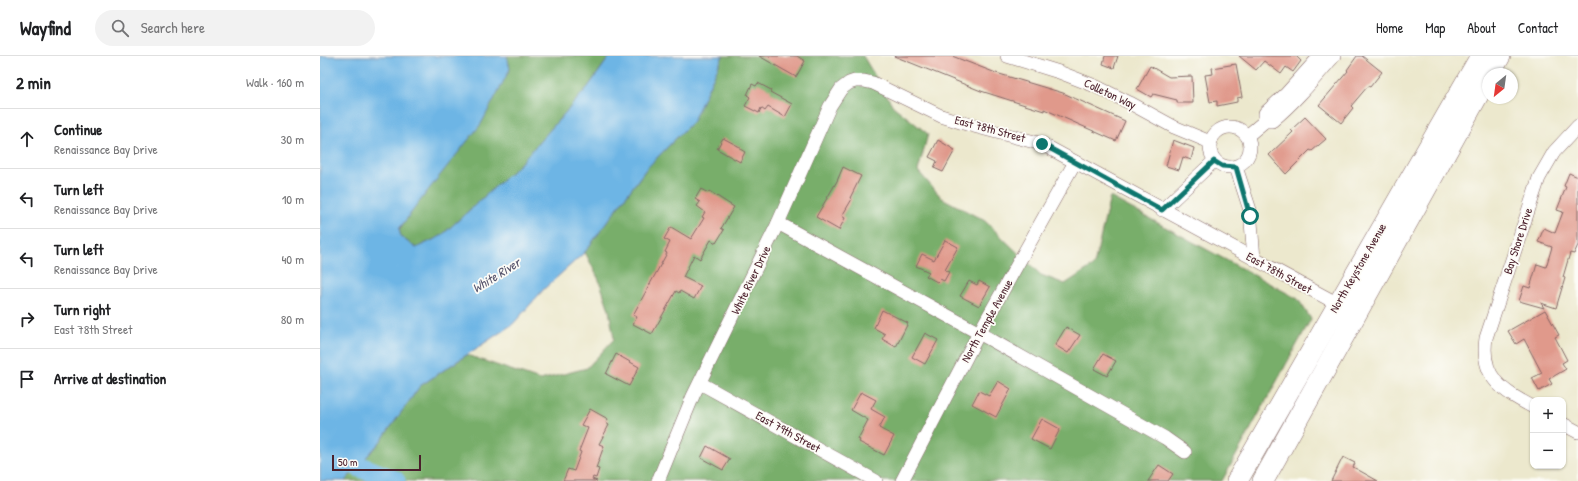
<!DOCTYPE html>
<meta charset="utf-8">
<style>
:root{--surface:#fff;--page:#f2f2f2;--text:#202124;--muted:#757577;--line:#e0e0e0}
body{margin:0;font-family:"Patrick Hand",sans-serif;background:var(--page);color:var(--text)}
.controls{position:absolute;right:12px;bottom:12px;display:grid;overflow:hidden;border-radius:8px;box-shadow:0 1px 3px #0004}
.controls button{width:36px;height:36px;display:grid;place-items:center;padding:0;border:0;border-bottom:1px solid var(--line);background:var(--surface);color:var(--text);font:20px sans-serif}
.compass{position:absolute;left:1162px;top:12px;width:36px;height:36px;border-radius:50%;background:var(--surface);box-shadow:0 1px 3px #0004;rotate:209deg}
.scale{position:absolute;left:12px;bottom:10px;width:89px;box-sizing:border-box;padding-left:4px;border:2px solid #4a1f2b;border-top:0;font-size:11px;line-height:14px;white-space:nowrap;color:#4a1f2b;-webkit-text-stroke:3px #fdfcf7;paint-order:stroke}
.stop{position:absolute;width:12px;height:12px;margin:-9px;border:3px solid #0f766e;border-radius:50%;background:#fff}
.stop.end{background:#0f766e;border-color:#fff;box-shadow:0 1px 4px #0008}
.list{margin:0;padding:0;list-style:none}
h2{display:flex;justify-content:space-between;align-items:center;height:52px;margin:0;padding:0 16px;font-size:17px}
h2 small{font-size:13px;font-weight:400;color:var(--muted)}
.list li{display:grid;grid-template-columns:26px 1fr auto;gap:12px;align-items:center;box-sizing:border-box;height:60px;padding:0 16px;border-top:1px solid var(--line)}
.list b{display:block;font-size:15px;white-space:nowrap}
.list p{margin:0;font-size:13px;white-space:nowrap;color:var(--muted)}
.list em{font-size:13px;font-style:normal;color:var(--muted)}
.icon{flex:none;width:22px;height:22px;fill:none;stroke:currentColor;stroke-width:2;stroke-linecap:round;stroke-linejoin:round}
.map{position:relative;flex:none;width:1258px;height:425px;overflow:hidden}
header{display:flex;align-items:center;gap:24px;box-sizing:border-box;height:56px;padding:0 20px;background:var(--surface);border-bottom:1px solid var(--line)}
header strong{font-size:19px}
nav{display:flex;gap:22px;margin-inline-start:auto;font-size:14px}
.search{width:280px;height:36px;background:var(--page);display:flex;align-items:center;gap:10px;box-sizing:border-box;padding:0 14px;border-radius:22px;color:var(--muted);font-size:15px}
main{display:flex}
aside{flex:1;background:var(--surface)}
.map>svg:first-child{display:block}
</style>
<header>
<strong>Wayfind</strong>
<div class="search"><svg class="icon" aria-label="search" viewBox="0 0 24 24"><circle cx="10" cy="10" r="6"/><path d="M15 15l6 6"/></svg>Search here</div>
<nav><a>Home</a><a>Map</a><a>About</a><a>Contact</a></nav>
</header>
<main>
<aside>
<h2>2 min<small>Walk · 160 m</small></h2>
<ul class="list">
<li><svg class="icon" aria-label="ahead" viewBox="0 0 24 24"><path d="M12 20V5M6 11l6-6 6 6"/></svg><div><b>Continue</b><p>Renaissance Bay Drive</p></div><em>30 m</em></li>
<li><svg class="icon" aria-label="left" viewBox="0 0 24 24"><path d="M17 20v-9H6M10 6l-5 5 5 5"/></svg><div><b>Turn left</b><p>Renaissance Bay Drive</p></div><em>10 m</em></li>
<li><svg class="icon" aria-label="left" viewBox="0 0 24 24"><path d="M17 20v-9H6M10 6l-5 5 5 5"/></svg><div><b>Turn left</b><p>Renaissance Bay Drive</p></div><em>40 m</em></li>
<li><svg class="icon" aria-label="right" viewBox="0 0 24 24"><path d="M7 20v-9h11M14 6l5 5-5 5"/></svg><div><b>Turn right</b><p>East 78th Street</p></div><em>80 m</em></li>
<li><svg class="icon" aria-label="arrive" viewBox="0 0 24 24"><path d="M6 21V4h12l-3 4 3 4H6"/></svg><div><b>Arrive at destination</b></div></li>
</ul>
</aside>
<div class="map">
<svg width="1258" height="425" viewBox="0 0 1258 425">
<rect width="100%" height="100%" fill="#fdfcf7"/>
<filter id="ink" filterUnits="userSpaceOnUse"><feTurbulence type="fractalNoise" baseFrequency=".025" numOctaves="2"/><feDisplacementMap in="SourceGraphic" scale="8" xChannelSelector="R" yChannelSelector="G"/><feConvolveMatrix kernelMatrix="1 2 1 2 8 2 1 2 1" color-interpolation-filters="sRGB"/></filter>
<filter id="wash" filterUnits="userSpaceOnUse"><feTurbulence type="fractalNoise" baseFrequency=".012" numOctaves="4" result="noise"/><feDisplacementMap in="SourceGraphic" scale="16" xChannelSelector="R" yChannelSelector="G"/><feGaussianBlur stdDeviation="0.9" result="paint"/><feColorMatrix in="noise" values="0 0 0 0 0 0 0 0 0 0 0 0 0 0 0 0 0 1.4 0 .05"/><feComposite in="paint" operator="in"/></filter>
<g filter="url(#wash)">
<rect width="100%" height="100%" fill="#ece8cd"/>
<g fill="#78ae6b" stroke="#61664b">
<polygon points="187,0 290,0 268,31 198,110 121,180 96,192 81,181 79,174 190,13"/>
<polygon points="403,0 543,0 573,50 608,78 598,115 622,142 665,165 721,219 745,228 774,209 790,141 978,243 991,263 902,425 25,425 60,386 100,330 147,299 220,324 267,312 294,283 289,254 279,224 265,196 326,113 373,65"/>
</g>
<polygon fill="#6db5e5" stroke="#5c6a88" points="0,0 187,0 190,13 161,68 109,133 79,173 81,181 96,192 121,180 198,110 268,31 290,0 403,0 373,65 326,113 265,196 224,233 193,268 100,330 60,386 25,425 0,425"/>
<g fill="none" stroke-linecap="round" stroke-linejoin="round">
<polyline stroke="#6db5e5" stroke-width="21" points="0,383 38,410 75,425"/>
</g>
<g id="blocks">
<g fill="#e0998b">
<polygon points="439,0 477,0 485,5 476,21"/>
<polygon points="574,0 632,0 676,17 743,37 805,65 796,85 724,53 724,55 661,35"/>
<polygon points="785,0 798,0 794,12 783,8"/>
<polygon points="919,0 976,0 981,5 973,16 966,11 961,18 944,5 936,14"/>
<polygon points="1037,0 1042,0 1062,16 1050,31 1048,30 1031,50 1033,52 1021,67 999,49 1028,15 1027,14"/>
<polygon points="916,8 922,41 917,42 917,46 897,50 897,45 890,46 885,19 893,18 892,12"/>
<polygon points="830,10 849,21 872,20 873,47 857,47 857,44 833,38 831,41 817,33"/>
<polygon points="438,27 451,34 450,36 472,48 465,61 448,51 445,55 441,52 439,57 425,50 430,41 427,39 432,28 436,30"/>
<polygon points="985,61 1006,83 992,95 990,94 966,118 949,99 973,76 971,74"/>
<polygon points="403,82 420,91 420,93 425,96 420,106 397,93"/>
<polygon points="618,84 635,94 623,116 614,112 617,105 609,101"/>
<polygon points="853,84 874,92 871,104 863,101 859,114 846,110"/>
<polygon points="523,111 541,120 530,142 532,143 522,160 525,162 519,174 496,161 517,125"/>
<polygon points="1249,117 1258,121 1258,189 1254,198 1250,197 1243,221 1245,222 1236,252 1221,247 1224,252 1199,245 1204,230 1210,232 1217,208 1226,211 1232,191 1218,186 1224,172 1235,177 1243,156 1237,154 1246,131 1244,130"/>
<polygon points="381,133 388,137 389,135 414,151 402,171 401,172 404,174 396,187 391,184 380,203 374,199 363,221 381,230 374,243 360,235 359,237 356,235 332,278 313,268 317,261 313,259 347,197 345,196 350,186 344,183 351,171 371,183 384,162 382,161 385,156 377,150 380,146 375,143"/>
<polygon points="625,184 638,191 625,214 629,216 624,225 620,223 617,226 606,220 609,216 596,210 602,198 614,204"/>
<polygon points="649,225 657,229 659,225 670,231 659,250 640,240"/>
<polygon points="562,254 588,267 576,291 562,283 565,278 554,272"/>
<polygon points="1225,254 1239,279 1235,281 1247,304 1242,307 1246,313 1229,323 1232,328 1219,335 1212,322 1222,317 1204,283 1196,288 1188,275"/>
<polygon points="746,271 760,279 748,297 735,289"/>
<polygon points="605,277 618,284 605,308 592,301"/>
<polygon points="296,298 319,311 309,330 286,318"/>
<polygon points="783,298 796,305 787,320 774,313"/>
<polygon points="678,325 691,333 676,361 652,348 659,335 669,340"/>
<polygon points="541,336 556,344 551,353 565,361 559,372 574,380 564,399 539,386 540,384 538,383 548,364 531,354"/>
<polygon points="270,353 288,363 286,367 289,369 279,388 284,390 276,412 279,413 276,422 273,421 272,423 277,425 243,425 248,413 254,415 261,396 259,395 268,372 261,369"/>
<polygon points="722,363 740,373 730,393 711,383"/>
<polygon points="387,390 410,403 403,414 381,402"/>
<polygon points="1023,401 1035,407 1033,411 1058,425 1011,425"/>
<polygon points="839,409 853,418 848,425 828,425"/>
</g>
</g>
</g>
<g filter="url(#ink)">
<use href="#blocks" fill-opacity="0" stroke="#836564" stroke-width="1"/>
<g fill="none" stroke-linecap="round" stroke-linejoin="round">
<defs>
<g id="minor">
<polyline points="687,0 739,16 775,30 810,47 854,71 890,86"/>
<polyline points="945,65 945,57 966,38 1000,0"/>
<circle cx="910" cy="91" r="20"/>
<path d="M927,80L945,65H952C975,46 994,23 1014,0"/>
<polyline points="916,111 930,154 934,203"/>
<polyline points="842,154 894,105"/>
<polyline points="458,167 659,277 845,382 865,396"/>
<polyline points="380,327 556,425"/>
<path d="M1213,351C1183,335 1160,322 1166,282L1219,122L1234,96L1258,70"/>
<polyline points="1243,368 1258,376"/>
<polyline points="338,425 373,340 458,167 510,50 521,33 529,27 535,25 544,25 553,27 621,60 650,69 722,88 1018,248"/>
<polyline points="582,425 659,277 755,106"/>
</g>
<g id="primary">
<polyline points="1170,18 1180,0"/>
<polyline points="917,425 1161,0"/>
<polyline points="943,425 1168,21"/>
</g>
</defs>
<use href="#minor" stroke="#836564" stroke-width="14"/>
<use href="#primary" stroke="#836564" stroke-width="22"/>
<use href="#minor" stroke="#fff" stroke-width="13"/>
<use href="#primary" stroke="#fff" stroke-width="21"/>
</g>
</g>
<g fill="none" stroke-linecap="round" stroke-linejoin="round" filter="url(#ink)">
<polyline stroke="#0f766e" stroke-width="5" points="722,88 842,154 894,105 902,110 916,111 930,160"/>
</g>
<g text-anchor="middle" stroke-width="3.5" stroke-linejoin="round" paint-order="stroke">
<g font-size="12" fill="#4a1f2b" stroke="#fdfcf7">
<text transform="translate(790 38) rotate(25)" y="4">Colleton Way</text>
<text transform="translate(670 73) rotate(15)" y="4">East 78th Street</text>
<text transform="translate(1198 185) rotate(-72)" y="4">Bay Shore Drive</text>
<text transform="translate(1038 212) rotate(-60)" y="4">North Keystone Avenue</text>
<text transform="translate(959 217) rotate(29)" y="4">East 78th Street</text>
<text transform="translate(431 224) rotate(-64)" y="4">White River Drive</text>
<text transform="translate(667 265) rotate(-61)" y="4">North Temple Avenue</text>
<text transform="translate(468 376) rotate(29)" y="4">East 79th Street</text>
</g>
<g font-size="13" font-style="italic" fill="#56546c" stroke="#fdfcf7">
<text transform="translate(176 219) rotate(-32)" y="5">White River</text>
</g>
</g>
</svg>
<div class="controls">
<button>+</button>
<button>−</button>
</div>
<svg class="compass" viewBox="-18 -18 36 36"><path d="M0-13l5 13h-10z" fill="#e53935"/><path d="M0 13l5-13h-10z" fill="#757577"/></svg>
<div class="scale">50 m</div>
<div class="stop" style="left:930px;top:160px"></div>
<div class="stop end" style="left:722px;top:88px"></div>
</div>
</main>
